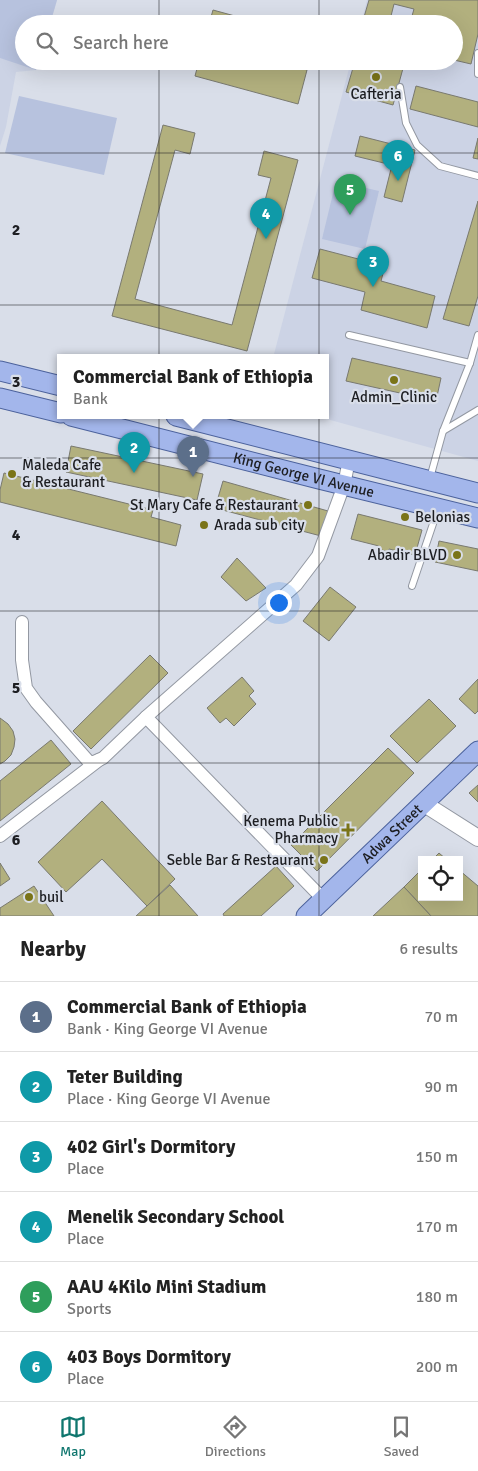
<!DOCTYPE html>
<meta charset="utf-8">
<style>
:root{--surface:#fff;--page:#f6f6f6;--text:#222;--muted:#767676;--line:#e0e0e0;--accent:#0f766e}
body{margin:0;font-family:Signika,sans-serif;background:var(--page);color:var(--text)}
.controls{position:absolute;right:15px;bottom:15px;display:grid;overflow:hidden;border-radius:0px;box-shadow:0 5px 20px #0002}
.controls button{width:45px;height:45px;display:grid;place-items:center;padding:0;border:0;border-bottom:1px solid var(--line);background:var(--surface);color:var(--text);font:25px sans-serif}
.you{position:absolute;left:278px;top:602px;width:18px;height:18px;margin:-12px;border:4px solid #fff;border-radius:50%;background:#1a73e8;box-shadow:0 0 0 8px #1a73e833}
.badge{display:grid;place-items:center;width:32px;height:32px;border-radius:50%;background:var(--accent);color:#fff;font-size:16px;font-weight:700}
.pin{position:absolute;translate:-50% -41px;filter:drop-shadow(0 1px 2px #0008)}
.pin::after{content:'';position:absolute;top:26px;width:18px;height:15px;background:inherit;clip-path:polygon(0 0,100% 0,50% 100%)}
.popup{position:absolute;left:57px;top:354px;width:272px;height:65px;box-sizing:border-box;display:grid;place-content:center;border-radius:0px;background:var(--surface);filter:drop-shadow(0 1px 4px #0005);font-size:16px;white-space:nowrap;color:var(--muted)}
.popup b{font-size:19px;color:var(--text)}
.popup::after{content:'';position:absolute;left:50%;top:100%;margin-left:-10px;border:10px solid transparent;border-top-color:var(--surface)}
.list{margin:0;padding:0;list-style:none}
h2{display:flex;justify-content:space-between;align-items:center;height:65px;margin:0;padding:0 20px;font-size:21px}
h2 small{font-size:16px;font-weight:400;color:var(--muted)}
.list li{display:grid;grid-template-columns:32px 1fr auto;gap:15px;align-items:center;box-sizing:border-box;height:70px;padding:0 20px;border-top:1px solid var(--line)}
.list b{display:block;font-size:19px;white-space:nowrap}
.list p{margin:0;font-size:16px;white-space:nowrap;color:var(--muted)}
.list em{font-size:16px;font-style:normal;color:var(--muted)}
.icon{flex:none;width:28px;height:28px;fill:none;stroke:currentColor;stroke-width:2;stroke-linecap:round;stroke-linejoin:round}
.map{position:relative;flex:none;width:478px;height:916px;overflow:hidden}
.search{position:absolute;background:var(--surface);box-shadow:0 5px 20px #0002;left:15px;right:15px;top:15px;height:55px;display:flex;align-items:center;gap:12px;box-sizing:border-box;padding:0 18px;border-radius:28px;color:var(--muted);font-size:19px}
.sheet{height:485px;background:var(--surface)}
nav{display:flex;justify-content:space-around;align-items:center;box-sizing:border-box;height:70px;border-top:1px solid var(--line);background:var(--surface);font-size:14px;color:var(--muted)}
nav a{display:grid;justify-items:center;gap:2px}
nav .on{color:var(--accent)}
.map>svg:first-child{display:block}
</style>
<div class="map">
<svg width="478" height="916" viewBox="0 0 478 916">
<rect width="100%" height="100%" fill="#d9dee9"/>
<g fill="#ccd3e5">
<polygon points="0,0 57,0 50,24 24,24 24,61 39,61 36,70 16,72 6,127 0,146"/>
<polygon points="367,0 478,0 478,461 316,416 326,416 326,358 273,358 351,61 454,61 454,24 361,24"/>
</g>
<g fill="#b7c2de">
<polygon points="0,0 57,0 50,24 24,24 24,61 39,61 36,70 0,58"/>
<polygon points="19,96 117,118 104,175 5,153"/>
<polygon points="336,181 379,191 365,249 322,239"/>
</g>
<g fill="#b2b07e" stroke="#79796f">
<polygon points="369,0 478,0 478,34 471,64 454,60 454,24 401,24 401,21 410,23 414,9 394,4 389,24 362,24"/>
<polygon points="213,10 264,24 209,24"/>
<polygon points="199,61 275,61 307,70 298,104 195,76"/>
<polygon points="355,61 405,61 393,105 346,92"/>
<polygon points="416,86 478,102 478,127 410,109"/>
<polygon points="163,125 195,133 190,154 175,150 135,299 232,325 271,178 258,175 264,151 298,160 247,351 112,316"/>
<polygon points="360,136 415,150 402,202 384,197 392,165 355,156"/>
<polygon points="478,138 478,159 473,158"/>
<polygon points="478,201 478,296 469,326 443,319"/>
<polygon points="320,249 385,266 381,281 435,296 427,328 361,310 365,292 312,278"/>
<polygon points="352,358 441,378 436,401 346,381"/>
<polygon points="71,446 203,474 197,500 66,472"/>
<polygon points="4,473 153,510 151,517 181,525 176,546 0,502 0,490"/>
<polygon points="223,481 328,511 321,536 215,508"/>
<polygon points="358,514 422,530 415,555 389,549 388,552 379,549 379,546 351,539"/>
<polygon points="439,541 478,549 478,571 435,562"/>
<polygon points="237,558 266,588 246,601 221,577"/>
<polygon points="330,587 356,607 329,641 303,621"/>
<polygon points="150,655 168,673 91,749 73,731"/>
<polygon points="242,677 254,691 249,696 256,704 234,726 226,718 220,723 207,708"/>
<polygon points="478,679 478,711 475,714 459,699"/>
<polygon points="429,699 456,726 417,763 390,736"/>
<polygon points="0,718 8,724 13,731 15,739 14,747 11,755 5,761 0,764"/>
<polygon points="51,740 71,764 0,821 0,781"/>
<polygon points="388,748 414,773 317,871 291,845"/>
<polygon points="478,785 478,802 469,793"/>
<polygon points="102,801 175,879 147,906 102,859 66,892 38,862"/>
<polygon points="439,853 447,860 432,860"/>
<polygon points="0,863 10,879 0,886"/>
<polygon points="276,866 294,886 261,916 224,916 223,914"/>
<polygon points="422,869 422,897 459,897 459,870 478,886 478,916 431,916 404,887"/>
<polygon points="170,885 198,916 136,916"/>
<polygon points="34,886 54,916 0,916 0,908"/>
<polygon points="404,887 431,916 373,916"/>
</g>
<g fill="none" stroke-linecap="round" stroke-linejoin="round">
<defs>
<g id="lane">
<polyline points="478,53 478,74"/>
<polyline points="400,87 406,123 417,145 440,166 478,176"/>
<polyline points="349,335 470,363"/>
<polyline points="443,431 478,410"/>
<polyline points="430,478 443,431 470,363 478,335"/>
<polyline points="412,586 438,509"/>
</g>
<g id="street">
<polyline points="22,622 22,660 26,688 36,702 89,762 94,762 103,758 146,717"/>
<polyline points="0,836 99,760"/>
<polyline points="324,900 146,717 296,585 318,556 344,485 349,460"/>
</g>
<polyline id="secondary" points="423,803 478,838"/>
<g id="primary">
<polyline points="0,371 61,386"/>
<polyline points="0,398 61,413"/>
<path id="s1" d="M71,416L319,479L478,518"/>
<polyline points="176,416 478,493"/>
<path id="s2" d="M306,916L478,751"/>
</g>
</defs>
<use href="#lane" stroke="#9398a2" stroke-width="8"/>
<use href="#street" stroke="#9398a2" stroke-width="14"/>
<use href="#secondary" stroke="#9398a2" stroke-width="18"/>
<use href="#primary" stroke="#4c629c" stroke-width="21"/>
<use href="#lane" stroke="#fff" stroke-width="6"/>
<use href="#street" stroke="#fff" stroke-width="12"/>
<use href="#secondary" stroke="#fff" stroke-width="16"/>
<use href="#primary" stroke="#a3b6eb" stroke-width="19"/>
</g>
<path fill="none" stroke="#1d1e22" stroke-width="1" stroke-opacity="0.55" d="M159,0V24M319,0V24M159,61V916M319,61V916M0,153H478M0,305H478M0,458H478M0,611H478M0,763H478"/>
<g fill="#7a7418" stroke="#d9dee9" stroke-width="2">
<circle cx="376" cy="77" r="5"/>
<circle cx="394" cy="380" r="5"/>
<circle cx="12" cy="474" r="5"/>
<circle cx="308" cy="505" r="5"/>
<circle cx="405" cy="517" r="5"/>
<circle cx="204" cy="525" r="5"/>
<circle cx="457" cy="555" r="5"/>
<path d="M345.5 822.5h5v5h5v5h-5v5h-5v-5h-5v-5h5z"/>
<circle cx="324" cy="860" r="5"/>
<circle cx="29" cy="897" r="5"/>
</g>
<g text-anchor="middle" stroke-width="4.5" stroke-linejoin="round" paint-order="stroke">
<g font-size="15" fill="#1d1e22" stroke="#d9dee9" text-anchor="start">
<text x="376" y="99" text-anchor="middle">Cafteria</text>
<text x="394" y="402" text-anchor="middle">Admin_Clinic</text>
<text x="22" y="470">Maleda Cafe<tspan x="22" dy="17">&amp; Restaurant</tspan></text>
<text x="298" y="510" text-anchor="end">St Mary Cafe &amp; Restaurant</text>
<text x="415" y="522">Belonias</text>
<text x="214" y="530">Arada sub city</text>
<text x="447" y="560" text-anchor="end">Abadir BLVD</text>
<text x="338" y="826" text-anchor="end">Kenema Public<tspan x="338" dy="17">Pharmacy</tspan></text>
<text x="314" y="865" text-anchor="end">Seble Bar &amp; Restaurant</text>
<text x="39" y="902">buil</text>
</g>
<g font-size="15" fill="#1d1e22" stroke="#d9dee9">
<text dy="5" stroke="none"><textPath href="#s1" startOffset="240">King George VI Avenue</textPath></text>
<text dy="5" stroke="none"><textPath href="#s2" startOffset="119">Adwa Street</textPath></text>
</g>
</g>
<g font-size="16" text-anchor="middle" font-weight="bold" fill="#1d1e22" stroke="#d9dee9" stroke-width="4.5" stroke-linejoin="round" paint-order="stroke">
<text x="16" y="235">2</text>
<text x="16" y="387">3</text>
<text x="16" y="540">4</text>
<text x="16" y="693">5</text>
<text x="16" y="845">6</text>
</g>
</svg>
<div class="controls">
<button><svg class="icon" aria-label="locate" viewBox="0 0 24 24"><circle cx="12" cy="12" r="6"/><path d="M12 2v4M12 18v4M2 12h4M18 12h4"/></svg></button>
</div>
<div class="you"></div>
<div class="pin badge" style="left:193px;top:477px;background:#5c6f8a">1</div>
<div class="popup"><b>Commercial Bank of Ethiopia</b>Bank</div>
<div class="pin badge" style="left:134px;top:473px;background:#0f9aa8">2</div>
<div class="pin badge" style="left:373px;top:287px;background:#0f9aa8">3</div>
<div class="pin badge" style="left:266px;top:239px;background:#0f9aa8">4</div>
<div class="pin badge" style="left:350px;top:215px;background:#2e9e5b">5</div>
<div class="pin badge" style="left:398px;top:181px;background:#0f9aa8">6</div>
<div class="search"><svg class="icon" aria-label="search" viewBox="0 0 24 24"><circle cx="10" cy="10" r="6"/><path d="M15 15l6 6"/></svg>Search here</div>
</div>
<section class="sheet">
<h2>Nearby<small>6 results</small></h2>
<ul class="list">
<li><span class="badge" style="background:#5c6f8a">1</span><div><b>Commercial Bank of Ethiopia</b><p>Bank · King George VI Avenue</p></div><em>70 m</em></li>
<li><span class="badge" style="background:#0f9aa8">2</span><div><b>Teter Building</b><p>Place · King George VI Avenue</p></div><em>90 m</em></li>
<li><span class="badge" style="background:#0f9aa8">3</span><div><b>402 Girl's Dormitory</b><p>Place</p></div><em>150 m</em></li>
<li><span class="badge" style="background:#0f9aa8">4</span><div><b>Menelik Secondary School</b><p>Place</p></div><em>170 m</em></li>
<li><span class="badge" style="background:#2e9e5b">5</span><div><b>AAU 4Kilo Mini Stadium</b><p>Sports</p></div><em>180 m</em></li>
<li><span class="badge" style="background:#0f9aa8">6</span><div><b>403 Boys Dormitory</b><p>Place</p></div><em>200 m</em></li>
</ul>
</section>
<nav>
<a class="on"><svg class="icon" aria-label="map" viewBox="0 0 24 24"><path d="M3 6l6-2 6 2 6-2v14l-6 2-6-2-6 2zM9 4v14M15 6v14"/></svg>Map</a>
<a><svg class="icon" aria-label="directions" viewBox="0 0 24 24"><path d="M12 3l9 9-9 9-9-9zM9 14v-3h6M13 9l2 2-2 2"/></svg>Directions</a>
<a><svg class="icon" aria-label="saved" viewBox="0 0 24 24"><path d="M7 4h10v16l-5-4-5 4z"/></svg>Saved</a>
</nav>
